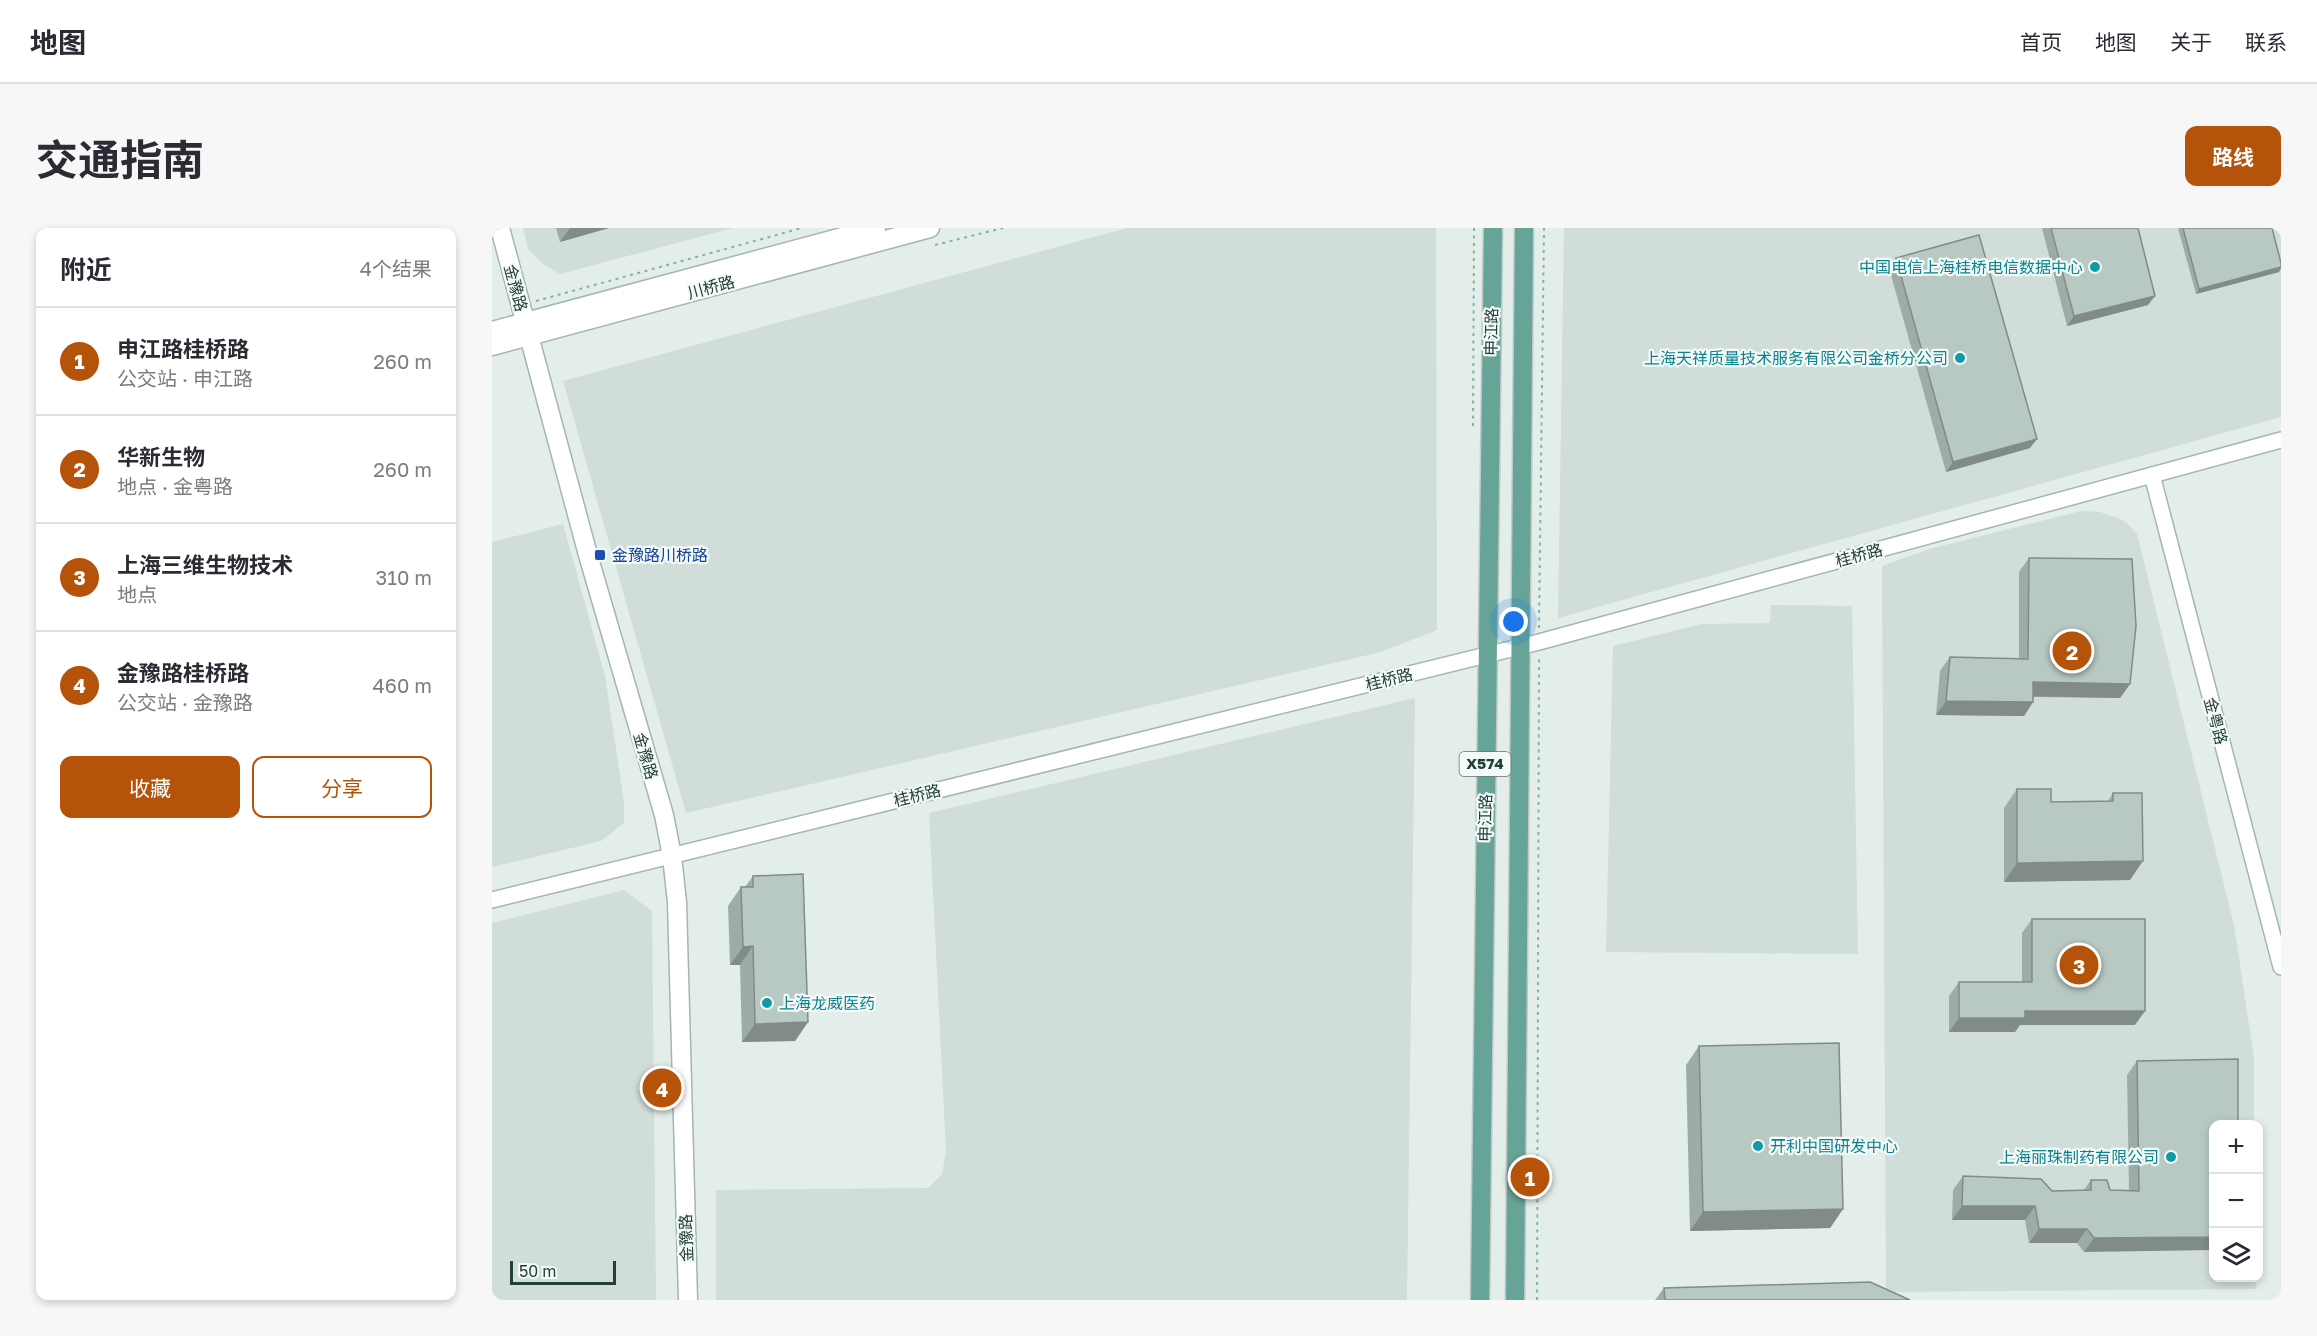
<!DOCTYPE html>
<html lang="zh">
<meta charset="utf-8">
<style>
:root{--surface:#fff;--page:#f7f7f7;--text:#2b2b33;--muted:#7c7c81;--line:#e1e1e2;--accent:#b45309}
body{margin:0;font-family:"Golos Text","Noto Sans SC",sans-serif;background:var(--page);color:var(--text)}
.controls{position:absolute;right:18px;bottom:18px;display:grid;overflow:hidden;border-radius:12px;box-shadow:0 3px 9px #0003}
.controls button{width:54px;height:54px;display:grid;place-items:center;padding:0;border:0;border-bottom:2px solid var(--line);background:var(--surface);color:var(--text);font:30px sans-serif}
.scale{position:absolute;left:18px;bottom:15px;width:106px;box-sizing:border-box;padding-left:6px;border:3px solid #223f39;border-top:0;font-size:16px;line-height:21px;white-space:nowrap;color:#223f39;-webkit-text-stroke:4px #f4faf7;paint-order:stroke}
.you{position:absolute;left:1022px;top:394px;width:21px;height:21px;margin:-15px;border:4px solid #fff;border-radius:50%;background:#1a73e8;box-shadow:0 0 0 9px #1a73e833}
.badge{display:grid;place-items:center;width:39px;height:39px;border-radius:50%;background:var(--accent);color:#fff;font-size:20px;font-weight:700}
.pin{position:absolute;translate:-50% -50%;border:3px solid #fff;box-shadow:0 2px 6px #0006}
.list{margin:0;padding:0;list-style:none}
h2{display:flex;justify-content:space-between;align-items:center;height:78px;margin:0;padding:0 24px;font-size:26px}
h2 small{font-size:20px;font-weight:400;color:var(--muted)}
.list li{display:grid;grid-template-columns:39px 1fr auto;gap:18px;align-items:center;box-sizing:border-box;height:108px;padding:0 24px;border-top:2px solid var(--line)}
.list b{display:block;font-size:22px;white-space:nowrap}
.list p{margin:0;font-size:20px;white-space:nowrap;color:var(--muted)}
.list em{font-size:20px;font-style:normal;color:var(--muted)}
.actions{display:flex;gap:12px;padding:18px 24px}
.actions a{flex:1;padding:14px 0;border:2px solid var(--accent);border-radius:12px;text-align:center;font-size:21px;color:var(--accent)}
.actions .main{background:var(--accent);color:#fff}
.icon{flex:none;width:33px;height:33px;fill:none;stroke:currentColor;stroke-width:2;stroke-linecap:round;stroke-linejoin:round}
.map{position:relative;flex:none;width:1789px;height:1072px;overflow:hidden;border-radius:12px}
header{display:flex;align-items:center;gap:36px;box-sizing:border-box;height:84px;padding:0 30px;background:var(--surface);border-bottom:2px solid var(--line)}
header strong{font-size:28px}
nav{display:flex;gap:33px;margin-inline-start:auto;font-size:21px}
.intro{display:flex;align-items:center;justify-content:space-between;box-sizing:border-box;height:144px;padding:0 36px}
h1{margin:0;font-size:42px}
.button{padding:15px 27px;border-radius:12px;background:var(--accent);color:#fff;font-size:21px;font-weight:700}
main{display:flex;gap:36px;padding:0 36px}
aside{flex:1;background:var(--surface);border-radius:12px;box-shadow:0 3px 9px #0003}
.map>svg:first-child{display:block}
</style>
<header>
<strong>地图</strong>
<nav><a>首页</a><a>地图</a><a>关于</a><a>联系</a></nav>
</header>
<div class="intro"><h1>交通指南</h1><a class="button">路线</a></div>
<main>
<aside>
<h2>附近<small>4个结果</small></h2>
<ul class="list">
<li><span class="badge">1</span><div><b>申江路桂桥路</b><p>公交站 · 申江路</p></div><em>260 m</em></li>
<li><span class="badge">2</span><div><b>华新生物</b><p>地点 · 金粤路</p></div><em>260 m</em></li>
<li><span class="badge">3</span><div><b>上海三维生物技术</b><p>地点</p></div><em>310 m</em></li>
<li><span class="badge">4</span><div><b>金豫路桂桥路</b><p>公交站 · 金豫路</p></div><em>460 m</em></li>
</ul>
<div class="actions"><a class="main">收藏</a><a>分享</a></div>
</aside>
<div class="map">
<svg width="1789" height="1072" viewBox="0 0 1789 1072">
<rect width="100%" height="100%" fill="#e3ede9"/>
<g fill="#d1ddd8">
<polygon points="31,0 241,0 68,46 52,37 36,21"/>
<polygon points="635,0 944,0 945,402 889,424 194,585 71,153"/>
<polygon points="1072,0 1789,0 1789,189 1066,390"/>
<polygon points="1589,283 1608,284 1623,289 1635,295 1645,306 1742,697 1762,830 1762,896 1722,896 1722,1050 1764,1050 1764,1061 1394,1064 1390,338 1437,321"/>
<polygon points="71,296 113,448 132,574 132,595 109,613 0,639 0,314"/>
<polygon points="1279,377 1360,378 1366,726 1114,724 1121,418 1210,396 1278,395"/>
<polygon points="923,470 915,1072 224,1072 224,962 436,960 450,946 454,923 437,585"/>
<polygon points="132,662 160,683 164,1072 0,1072 0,695"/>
</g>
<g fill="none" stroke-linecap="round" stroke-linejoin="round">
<defs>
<g id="minor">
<polyline points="1660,247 1789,739"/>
<polyline points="0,672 1047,414 1789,212"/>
</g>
<g id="tertiary">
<polyline points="8,0 96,327 172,587 180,628 185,674 196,1072"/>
<polyline points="0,103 384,0"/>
<polyline points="0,118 438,0"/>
</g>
<g id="primary">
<polyline points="988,1072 1001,0"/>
<polyline points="1023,1072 1032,0"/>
</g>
</defs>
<use href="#minor" stroke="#a5b5b1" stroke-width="18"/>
<use href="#tertiary" stroke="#a5b5b1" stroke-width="21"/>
<use href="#primary" stroke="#c1c9c8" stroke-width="21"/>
<g stroke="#82b2a5" stroke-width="2" stroke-dasharray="3 4.5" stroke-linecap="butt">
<polyline points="443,17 511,0"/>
<polyline points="44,73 310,0"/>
<polyline points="981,198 982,0"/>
<polyline points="1047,400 1052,0"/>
<polyline points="1045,1072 1047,430"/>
</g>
<use href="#minor" stroke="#fff" stroke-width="15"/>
<use href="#tertiary" stroke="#fff" stroke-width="18"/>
<use href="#primary" stroke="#66a497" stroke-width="18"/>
</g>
<g fill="#9eaca7">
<polygon points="64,0 117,0 68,14"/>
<polygon points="1550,0 1646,0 1656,77 1575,98"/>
<polygon points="1686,0 1780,0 1789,35 1789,41 1787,44 1704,66"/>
<polygon points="1404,30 1538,220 1454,244 1397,40"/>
<polygon points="1537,330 1638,456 1628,470 1541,469 1541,474 1532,488 1444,487 1448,443 1458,429 1527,431 1527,344"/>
<polygon points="1525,561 1559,574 1616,573 1621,565 1638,652 1512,654 1512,580"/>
<polygon points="261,648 316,794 303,813 250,814 248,737 238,737 236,678 249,659 253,659"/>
<polygon points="1540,691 1643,797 1528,797 1523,804 1457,804 1457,768 1467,754 1530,754 1530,705"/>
<polygon points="1207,818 1351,981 1338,1000 1198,1003 1194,837"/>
<polygon points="1645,833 1746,897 1592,1024 1585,1015 1537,1015 1533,992 1460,992 1461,962 1471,948 1560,963 1592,962 1599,952 1618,962 1637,963 1635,847"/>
<polygon points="1172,1060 1418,1072 1163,1072"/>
</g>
<g fill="#818c88">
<polygon points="78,0 117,0 68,14"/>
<polygon points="1789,39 1787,44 1704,66 1707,61"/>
<polygon points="1663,68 1656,77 1575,98 1582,88"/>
<polygon points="1545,211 1538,220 1454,244 1461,234"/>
<polygon points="1541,454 1638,456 1628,470 1531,468"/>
<polygon points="1454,473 1541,474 1532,488 1444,487"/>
<polygon points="1651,633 1638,652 1512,654 1525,635"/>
<polygon points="261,718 248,737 238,737 251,719"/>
<polygon points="1533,783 1653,783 1643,797 1528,797 1523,804 1457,804 1467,790"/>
<polygon points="316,794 303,813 250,814 263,796"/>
<polygon points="1470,978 1543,978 1533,992 1460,992"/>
<polygon points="1351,981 1338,1000 1198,1003 1211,984"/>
<polygon points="1547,1001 1595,1001 1585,1015 1537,1015"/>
<polygon points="1722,1009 1722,1022 1592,1024 1602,1010"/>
</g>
<g fill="#b8c8c2" stroke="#818c88" stroke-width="1.5">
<polygon points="1559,0 1646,0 1663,68 1582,88"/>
<polygon points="1691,0 1780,0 1789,35 1789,39 1707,61"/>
<polygon points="1487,7 1545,211 1461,234 1404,30"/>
<polygon points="1537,330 1640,331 1644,398 1638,456 1541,454 1541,474 1454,473 1458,429 1536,431"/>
<polygon points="1525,561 1559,561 1559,574 1621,573 1621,565 1650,565 1651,633 1525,635"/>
<polygon points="311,646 316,794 263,796 261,718 251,719 249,659 261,659 261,648"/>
<polygon points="1540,691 1653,691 1653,783 1533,783 1533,790 1467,790 1467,754 1540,754"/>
<polygon points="1347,815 1351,981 1211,984 1207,818"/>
<polygon points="1746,831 1746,897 1722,897 1722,1009 1602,1010 1595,1001 1547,1001 1543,978 1470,978 1471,948 1549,951 1560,963 1599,962 1599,952 1615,952 1618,962 1647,963 1645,833"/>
<polygon points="1378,1054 1418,1072 1173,1072 1172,1060"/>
</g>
<g fill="#0f9aa8" stroke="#f4faf7" stroke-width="2">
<circle cx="1603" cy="39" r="6"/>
<circle cx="1468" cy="130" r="6"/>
<circle cx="275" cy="775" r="6"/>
<circle cx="1266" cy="918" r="6"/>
<circle cx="1679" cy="929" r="6"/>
</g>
<rect fill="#1a4fb4" stroke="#f4faf7" stroke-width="2" x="102" y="321" width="12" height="12" rx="3"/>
<g text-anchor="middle" stroke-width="4.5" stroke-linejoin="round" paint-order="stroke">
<rect fill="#f4faf7" stroke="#617772" stroke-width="1.5" x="967.5" y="524" width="51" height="24" rx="4.5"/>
<g font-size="15" font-weight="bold" fill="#223f39">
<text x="993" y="541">X574</text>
</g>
<g font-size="16" fill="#0d838f" stroke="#f4faf7" text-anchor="end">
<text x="1591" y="45">中国电信上海桂桥电信数据中心</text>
<text x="1456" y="136">上海天祥质量技术服务有限公司金桥分公司</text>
<text x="287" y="781" text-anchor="start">上海龙威医药</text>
<text x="1278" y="924" text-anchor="start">开利中国研发中心</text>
<text x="1667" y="935">上海丽珠制药有限公司</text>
</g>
<g font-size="16" fill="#223f39" stroke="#f4faf7">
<text transform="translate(219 59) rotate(-15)" y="6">川桥路</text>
<text transform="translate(24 60) rotate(75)" y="6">金豫路</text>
<text transform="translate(999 104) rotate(-89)" y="6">申江路</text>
<text transform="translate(1367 327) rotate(-15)" y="6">桂桥路</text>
<text transform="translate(897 451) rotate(-14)" y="6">桂桥路</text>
<text transform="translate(1724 493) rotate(75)" y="6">金粤路</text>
<text transform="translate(154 528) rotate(74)" y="6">金豫路</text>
<text transform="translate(425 567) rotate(-14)" y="6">桂桥路</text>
<text transform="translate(993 590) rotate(-89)" y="6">申江路</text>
<text transform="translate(194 1010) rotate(-92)" y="6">金豫路</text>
</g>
<g font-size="16" fill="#164399" stroke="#f4faf7" text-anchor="start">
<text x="120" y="333">金豫路川桥路</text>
</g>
</g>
</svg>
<div class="controls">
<button>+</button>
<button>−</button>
<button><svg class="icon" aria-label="layers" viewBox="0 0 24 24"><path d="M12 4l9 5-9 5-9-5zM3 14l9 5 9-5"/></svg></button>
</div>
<div class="scale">50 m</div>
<div class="you"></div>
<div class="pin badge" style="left:1038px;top:949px">1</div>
<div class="pin badge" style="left:1580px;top:423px">2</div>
<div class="pin badge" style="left:1587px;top:737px">3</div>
<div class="pin badge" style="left:170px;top:860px">4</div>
</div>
</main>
